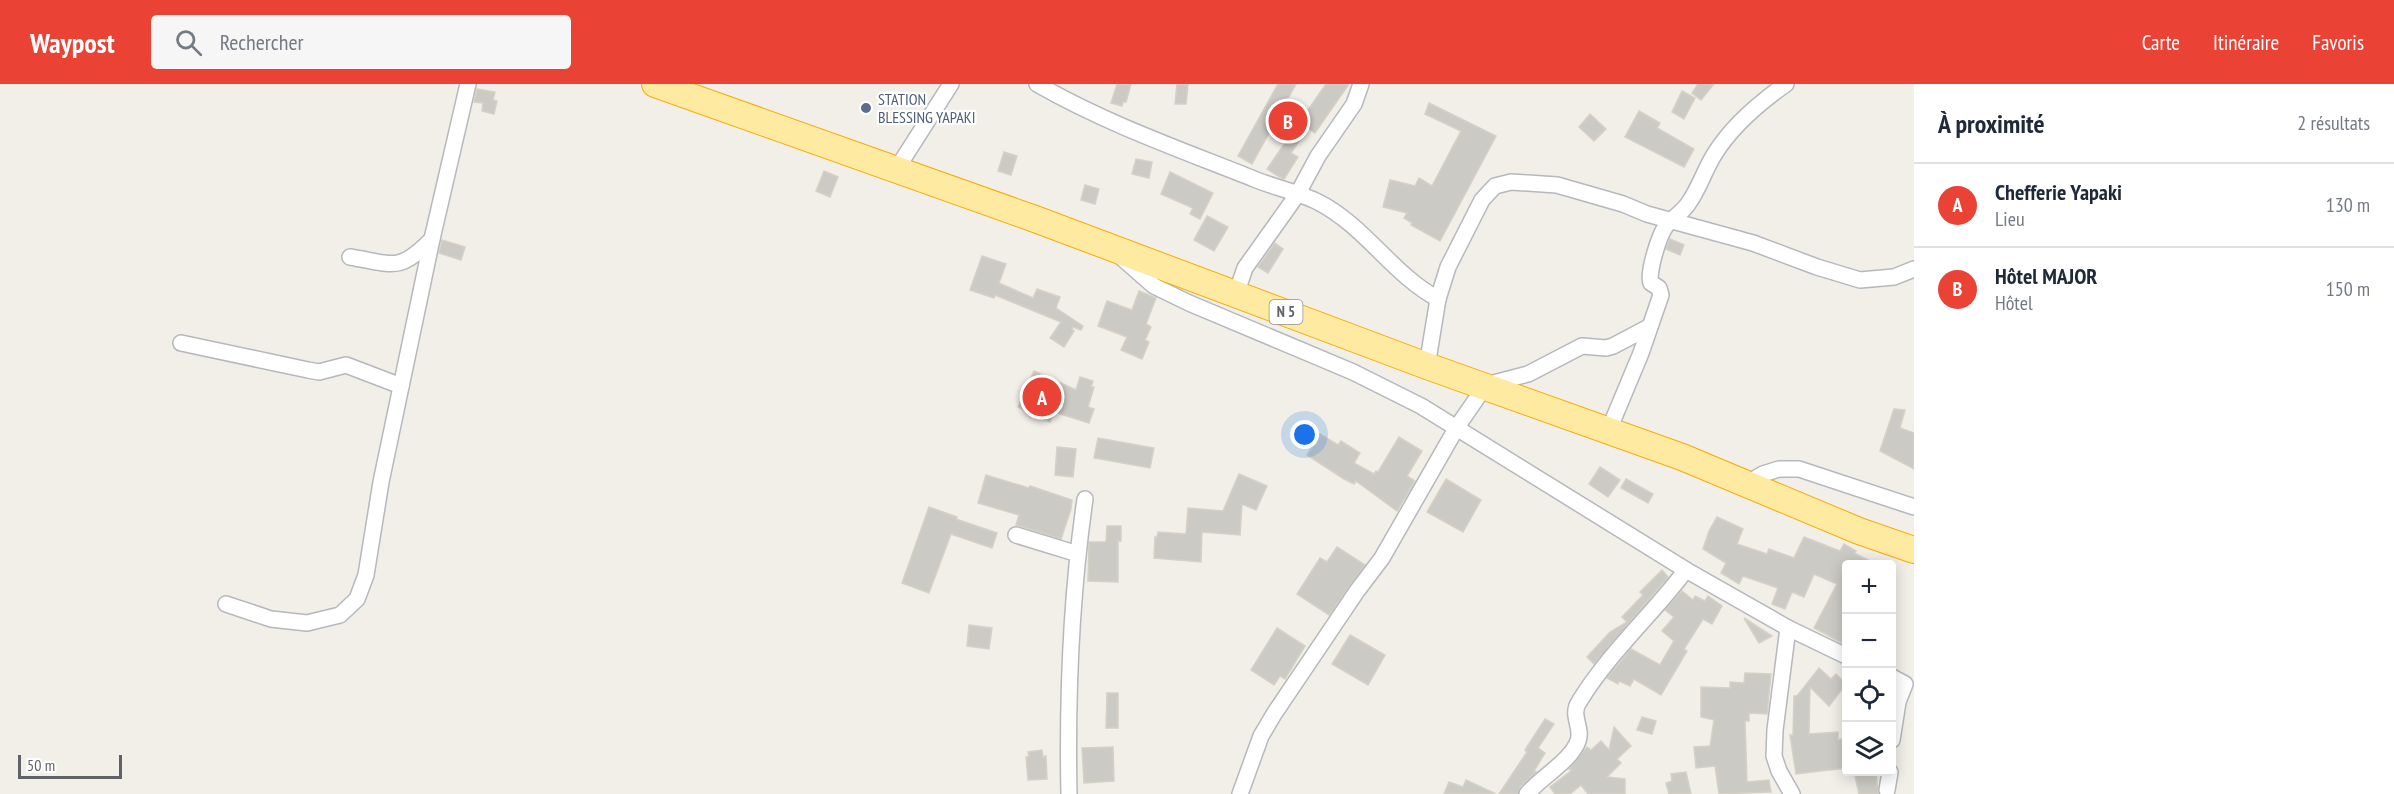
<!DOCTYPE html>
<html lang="fr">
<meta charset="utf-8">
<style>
:root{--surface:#fff;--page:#f6f6f7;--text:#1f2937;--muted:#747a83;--line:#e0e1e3;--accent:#ea4335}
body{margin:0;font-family:"PT Sans Narrow",sans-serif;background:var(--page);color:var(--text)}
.controls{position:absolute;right:18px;bottom:18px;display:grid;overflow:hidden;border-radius:6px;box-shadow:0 3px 15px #0003}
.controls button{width:54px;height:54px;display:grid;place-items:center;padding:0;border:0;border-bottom:2px solid var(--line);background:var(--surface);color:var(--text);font:30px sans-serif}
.scale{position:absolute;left:18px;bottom:15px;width:104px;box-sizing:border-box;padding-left:6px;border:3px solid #5f6368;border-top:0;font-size:16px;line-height:21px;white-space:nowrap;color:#5f6368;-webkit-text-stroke:4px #fff;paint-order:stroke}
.you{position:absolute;left:1305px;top:351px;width:21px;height:21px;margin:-15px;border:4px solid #fff;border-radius:50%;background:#1a73e8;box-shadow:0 0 0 9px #1a73e833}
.badge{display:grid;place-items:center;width:39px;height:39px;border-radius:50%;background:var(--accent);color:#fff;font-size:20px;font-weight:700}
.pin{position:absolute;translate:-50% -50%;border:3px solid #fff;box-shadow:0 2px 6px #0006}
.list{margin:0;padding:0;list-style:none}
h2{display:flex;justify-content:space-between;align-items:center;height:78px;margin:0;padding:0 24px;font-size:26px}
h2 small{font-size:20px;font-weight:400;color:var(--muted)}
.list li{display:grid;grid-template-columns:39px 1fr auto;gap:18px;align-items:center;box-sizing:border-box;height:84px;padding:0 24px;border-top:2px solid var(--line)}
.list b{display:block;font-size:22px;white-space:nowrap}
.list p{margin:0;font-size:20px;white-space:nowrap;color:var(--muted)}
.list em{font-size:20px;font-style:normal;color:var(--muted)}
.icon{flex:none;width:33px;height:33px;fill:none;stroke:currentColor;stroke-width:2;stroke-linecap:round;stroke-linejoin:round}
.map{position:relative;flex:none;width:1914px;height:710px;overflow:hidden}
header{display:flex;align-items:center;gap:36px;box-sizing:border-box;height:84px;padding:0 30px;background:var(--accent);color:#fff}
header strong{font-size:28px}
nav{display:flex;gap:33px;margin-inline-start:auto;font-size:21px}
.search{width:420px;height:54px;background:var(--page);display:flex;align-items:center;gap:15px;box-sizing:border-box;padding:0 21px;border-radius:6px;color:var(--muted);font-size:22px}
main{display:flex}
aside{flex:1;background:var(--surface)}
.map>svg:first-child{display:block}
</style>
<header>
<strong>Waypost</strong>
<div class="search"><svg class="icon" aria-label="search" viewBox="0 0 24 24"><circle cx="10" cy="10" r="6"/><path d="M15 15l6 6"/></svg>Rechercher</div>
<nav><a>Carte</a><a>Itinéraire</a><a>Favoris</a></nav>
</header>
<main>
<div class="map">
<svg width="1914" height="710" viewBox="0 0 1914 710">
<rect width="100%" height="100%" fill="#f1efe8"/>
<g fill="#cccac5" stroke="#d6d1c6" stroke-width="1.5">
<polygon points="1117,0 1131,0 1126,18 1123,18 1122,22 1111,19"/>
<polygon points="1177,0 1188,0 1186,20 1175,20"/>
<polygon points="1278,0 1296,0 1252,80 1238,72"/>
<polygon points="1326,0 1349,0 1315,49 1308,44 1291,69 1298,73 1284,95 1281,94 1267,85"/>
<polygon points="1698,0 1714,0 1701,16 1692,9"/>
<polygon points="477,5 495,8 493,16 497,17 494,30 482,27 483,19 474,18"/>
<polygon points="1682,7 1695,14 1684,35 1672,28"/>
<polygon points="1429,19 1496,52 1440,157 1411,141 1412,139 1404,134 1407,129 1383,123 1390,96 1415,102 1419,94 1432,102 1461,47 1425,30"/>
<polygon points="1639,27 1660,39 1657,44 1694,65 1684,83 1625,53"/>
<polygon points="1590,30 1606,45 1594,57 1579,43"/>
<polygon points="1004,68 1017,72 1011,91 998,87"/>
<polygon points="1136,75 1152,78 1149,94 1132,90"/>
<polygon points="824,87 838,93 830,113 816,107"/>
<polygon points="1170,88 1213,109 1200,135 1190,130 1193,124 1161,110"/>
<polygon points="1085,101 1099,105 1095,120 1081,116"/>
<polygon points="1207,132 1228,143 1214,167 1194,156"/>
<polygon points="1670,155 1684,161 1680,171 1666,165"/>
<polygon points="442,156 465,163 461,176 439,169"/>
<polygon points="1275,159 1283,165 1268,189 1258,183"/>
<polygon points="982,172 1006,180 999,199 1033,214 1037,205 1060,213 1056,224 1083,242 1081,246 1073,243 1072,245 1074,247 1064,263 1050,254 1061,238 995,211 994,214 970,206"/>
<polygon points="1139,207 1156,214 1146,240 1151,243 1145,256 1149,258 1142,275 1121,266 1127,253 1098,242 1107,217 1132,226"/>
<polygon points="1034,287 1076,306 1080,293 1093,297 1091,303 1094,303 1088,323 1094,325 1089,339 1054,328 1050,338 1018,323"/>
<polygon points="1894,325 1905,326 1900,344 1914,349 1914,385 1880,367"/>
<polygon points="1320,350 1338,361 1341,357 1360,369 1354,379 1374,390 1376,387 1378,388 1399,353 1422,367 1407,392 1415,397 1397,427 1356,397 1354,400 1344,395 1307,371"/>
<polygon points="1098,354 1154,364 1150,384 1094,374"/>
<polygon points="1057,363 1076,365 1073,393 1055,391"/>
<polygon points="1600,383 1620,396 1608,413 1589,400"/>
<polygon points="1239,390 1267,402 1256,426 1242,420 1240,451 1202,448 1201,478 1154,474 1155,453 1157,453 1158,448 1186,450 1188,424 1223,427"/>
<polygon points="986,391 1029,404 1030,402 1072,416 1071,425 1061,455 1016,441 1019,431 978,419"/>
<polygon points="1446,395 1481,416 1463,448 1427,428"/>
<polygon points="1626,395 1653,410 1648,419 1621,404"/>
<polygon points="929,423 957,433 956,435 997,449 992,464 951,450 929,509 902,499"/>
<polygon points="1717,433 1743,445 1737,460 1767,470 1769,465 1794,474 1804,453 1840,467 1844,460 1856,467 1854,469 1876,480 1846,480 1846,561 1814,544 1837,500 1814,490 1804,513 1792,508 1785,525 1772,520 1778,504 1743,492 1739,500 1721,489 1726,479 1703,465 1709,447"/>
<polygon points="1107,442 1121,442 1121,457 1118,457 1118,498 1088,497 1089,458 1106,458"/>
<polygon points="1337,463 1365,481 1329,531 1297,510 1320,474 1327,478"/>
<polygon points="1662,486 1668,493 1594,580 1587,573 1610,548 1627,538 1622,533 1643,511 1640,508"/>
<polygon points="1682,507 1693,516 1695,512 1705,517 1708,512 1722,522 1712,540 1703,535 1684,565 1687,567 1661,611 1634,595 1630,602 1619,597 1618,600 1607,594 1631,565 1660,581 1674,557 1662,547 1674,533 1665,526"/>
<polygon points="1744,534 1772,552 1759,559"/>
<polygon points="969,541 992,544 989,565 967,562"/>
<polygon points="1277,544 1305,562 1285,595 1280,592 1274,601 1251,586"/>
<polygon points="1350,551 1385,571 1368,601 1332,580"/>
<polygon points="1819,584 1831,595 1836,590 1846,600 1829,622 1810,603 1809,650 1838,648 1838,656 1846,654 1846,684 1796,690 1790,651 1793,651 1794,612 1797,612"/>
<polygon points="1745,589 1771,590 1767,630 1749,629 1749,637 1745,637 1747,698 1769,696 1771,708 1719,710 1715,682 1696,684 1694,663 1710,662 1714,636 1701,633 1701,603 1730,604 1730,598 1744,599"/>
<polygon points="1107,609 1118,609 1118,644 1106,644"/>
<polygon points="1642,633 1656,637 1652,650 1637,646"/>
<polygon points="1545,635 1554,640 1538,664 1545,669 1534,687 1536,688 1520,703 1518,710 1499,710 1527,668 1525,666"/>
<polygon points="1614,643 1631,662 1617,675 1621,679 1607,693 1625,695 1625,710 1588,710 1581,701 1570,710 1555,710 1550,703 1571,687 1569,685 1587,663 1591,666 1601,657 1609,666"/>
<polygon points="1113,663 1114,697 1084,699 1082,664"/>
<polygon points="1042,666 1043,673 1046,672 1047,695 1028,696 1026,673 1029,673 1028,668"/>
<polygon points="1854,687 1876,687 1878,710 1859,710"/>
<polygon points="1686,688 1691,710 1669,710 1666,699 1672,697 1671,690"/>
<polygon points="1466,696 1496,710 1444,710 1449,698 1463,703"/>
</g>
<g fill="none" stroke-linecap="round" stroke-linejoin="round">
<defs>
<g id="minor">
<path d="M1037,0C1107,40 1179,65 1254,95C1273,103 1301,109 1318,118C1365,142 1392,190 1438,215"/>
<polyline points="896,86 951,0"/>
<path d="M350,173C393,180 399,189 432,155"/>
<polyline points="1121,173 1154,202 1189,219 1353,288 1421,322 1686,486 1788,544 1846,572"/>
<polyline points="1236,210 1245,184 1297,111 1318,72 1354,20 1361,0"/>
<polyline points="181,259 308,286 319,288 346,281 401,302"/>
<polyline points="1427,282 1438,215 1448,183 1482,116 1495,102 1511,98 1557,101 1623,120 1647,130 1753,159 1817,183 1860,196 1894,193 1914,185"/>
<path d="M1608,348L1641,269L1661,211L1659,204L1651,199C1647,190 1659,151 1666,142C1672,134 1682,129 1688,120C1699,105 1704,87 1714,71C1731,43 1759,19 1786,0"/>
<polyline points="1746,400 1763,390 1779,385 1799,385 1914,423"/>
<polyline points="1016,451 1078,470"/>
<polyline points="226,520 271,535 307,539 340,531 357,515 366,491 381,398 432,155 468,0"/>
<polyline points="1788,544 1775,646 1774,672 1779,687 1792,710"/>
<polyline points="1892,593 1905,600 1898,618 1892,656"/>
<polyline points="1887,706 1890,688"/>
<path d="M1069,710C1067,612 1071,512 1085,415"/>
<polyline points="1240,710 1261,652 1274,630 1357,507 1382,474 1457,343 1486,301 1528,290 1582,262 1606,264 1613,262 1649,243"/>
<path d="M1527,710C1541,693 1571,677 1578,657C1583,644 1570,631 1579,618C1608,570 1652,531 1686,486"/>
</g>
<polyline id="trunk" points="655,0 1035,135 1427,282 1682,373 1859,447 1914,466"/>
</defs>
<use href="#minor" stroke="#b5b8bc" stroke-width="18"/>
<use href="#trunk" stroke="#f9ab00" stroke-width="28"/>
<use href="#minor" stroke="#fff" stroke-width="15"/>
<use href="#trunk" stroke="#feeaa1" stroke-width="26"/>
</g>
<circle fill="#5c6f8a" stroke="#fff" stroke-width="2" cx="866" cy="24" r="6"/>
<g text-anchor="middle" stroke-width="4.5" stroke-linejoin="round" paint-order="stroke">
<rect fill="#fff" stroke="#8f9295" stroke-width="1.5" x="1269.5" y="216" width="33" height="24" rx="4.5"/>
<g font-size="15" font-weight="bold" fill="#5f6368">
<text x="1286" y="233">N 5</text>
</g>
<g font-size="16" fill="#4e5e75" stroke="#fff" text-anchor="start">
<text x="878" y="21">STATION<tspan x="878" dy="18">BLESSING YAPAKI</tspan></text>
</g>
</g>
</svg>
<div class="controls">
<button>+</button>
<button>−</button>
<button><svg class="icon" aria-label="locate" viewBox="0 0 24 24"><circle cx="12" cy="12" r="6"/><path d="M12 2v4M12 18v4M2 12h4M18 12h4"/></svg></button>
<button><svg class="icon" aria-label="layers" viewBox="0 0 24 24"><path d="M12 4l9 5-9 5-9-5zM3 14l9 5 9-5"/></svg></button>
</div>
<div class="scale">50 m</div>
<div class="you"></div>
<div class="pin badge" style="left:1042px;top:313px">A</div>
<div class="pin badge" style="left:1288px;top:37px">B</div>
</div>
<aside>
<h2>À proximité<small>2 résultats</small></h2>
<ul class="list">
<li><span class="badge">A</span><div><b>Chefferie Yapaki</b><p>Lieu</p></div><em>130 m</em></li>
<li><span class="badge">B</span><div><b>Hôtel MAJOR</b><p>Hôtel</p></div><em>150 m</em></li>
</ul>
</aside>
</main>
